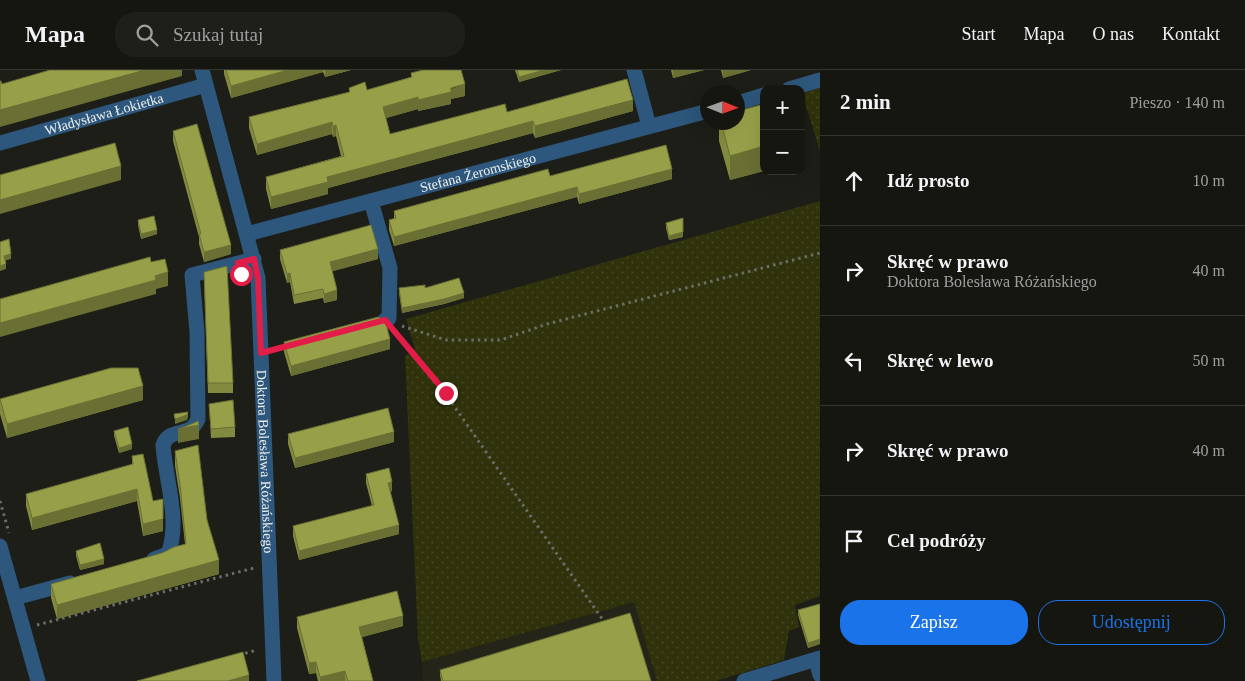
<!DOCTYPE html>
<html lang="pl">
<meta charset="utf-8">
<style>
:root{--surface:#161611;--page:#1f1f1a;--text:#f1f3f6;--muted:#9e9f9f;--line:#353531;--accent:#1a73e8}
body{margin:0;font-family:Georgia,serif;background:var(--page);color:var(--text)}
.controls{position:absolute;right:15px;top:15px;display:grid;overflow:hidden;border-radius:10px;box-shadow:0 5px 20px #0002}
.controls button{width:45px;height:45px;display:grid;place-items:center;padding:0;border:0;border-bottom:1px solid var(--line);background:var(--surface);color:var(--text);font:25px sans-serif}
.compass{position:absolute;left:700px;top:15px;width:45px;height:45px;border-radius:50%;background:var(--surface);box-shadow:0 5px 20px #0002;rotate:91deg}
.stop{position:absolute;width:15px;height:15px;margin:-11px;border:4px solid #e11d48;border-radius:50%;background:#fff}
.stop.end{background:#e11d48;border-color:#fff;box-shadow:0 1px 5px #0008}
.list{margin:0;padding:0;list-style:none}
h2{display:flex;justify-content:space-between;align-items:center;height:65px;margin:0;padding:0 20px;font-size:21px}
h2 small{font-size:16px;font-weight:400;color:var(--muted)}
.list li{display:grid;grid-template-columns:32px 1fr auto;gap:15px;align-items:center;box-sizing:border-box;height:90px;padding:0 20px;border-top:1px solid var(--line)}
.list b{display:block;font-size:19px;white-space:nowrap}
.list p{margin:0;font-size:16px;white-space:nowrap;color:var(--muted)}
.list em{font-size:16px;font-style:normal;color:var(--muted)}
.actions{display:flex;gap:10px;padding:15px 20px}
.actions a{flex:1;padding:11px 0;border:1px solid var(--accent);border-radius:20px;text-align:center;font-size:18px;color:var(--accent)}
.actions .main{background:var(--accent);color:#fff}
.icon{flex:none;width:28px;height:28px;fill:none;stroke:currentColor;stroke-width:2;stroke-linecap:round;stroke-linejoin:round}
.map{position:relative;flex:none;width:820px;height:611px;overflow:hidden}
header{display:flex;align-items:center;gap:30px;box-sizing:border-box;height:70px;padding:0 25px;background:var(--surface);border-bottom:1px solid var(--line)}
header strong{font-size:24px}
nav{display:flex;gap:28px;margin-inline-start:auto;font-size:18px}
.search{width:350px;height:45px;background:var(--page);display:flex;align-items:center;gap:12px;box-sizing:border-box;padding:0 18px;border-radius:20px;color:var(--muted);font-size:19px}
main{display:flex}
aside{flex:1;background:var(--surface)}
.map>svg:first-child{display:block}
</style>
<header>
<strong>Mapa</strong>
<div class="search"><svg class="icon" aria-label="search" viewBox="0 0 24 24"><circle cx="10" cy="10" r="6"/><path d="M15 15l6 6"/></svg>Szukaj tutaj</div>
<nav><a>Start</a><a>Mapa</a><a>O nas</a><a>Kontakt</a></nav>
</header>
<main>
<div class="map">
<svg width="820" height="611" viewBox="0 0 820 611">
<defs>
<pattern id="grass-dots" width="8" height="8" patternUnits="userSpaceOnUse" patternTransform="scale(1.25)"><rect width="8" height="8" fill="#2f320a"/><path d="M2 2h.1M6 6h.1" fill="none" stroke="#434622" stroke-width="1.8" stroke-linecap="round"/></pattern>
</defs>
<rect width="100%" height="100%" fill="#1d1e17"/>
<polygon fill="#242518" points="634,532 657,611 423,611 422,592"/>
<g fill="url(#grass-dots)">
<polygon points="820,18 820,81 802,23"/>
<polygon points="820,131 820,526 795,535 799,557 789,561 784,590 716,611 657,611 634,532 422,592 418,569 405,286 415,279 406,249"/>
</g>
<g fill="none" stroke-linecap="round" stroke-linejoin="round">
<g stroke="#6b6c65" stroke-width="3" stroke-dasharray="2.5 4" stroke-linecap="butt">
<polyline points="402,256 446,270 501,270 547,254 820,183"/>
<polyline points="395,262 445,323 605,553"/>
<polyline points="0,431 9,463"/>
<polyline points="37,555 254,498"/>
<polyline points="239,585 257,580"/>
</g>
<g stroke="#2d577c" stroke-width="15">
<path id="s1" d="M202,0L258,208L274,611"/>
<polyline points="634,0 649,56"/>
<polyline points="789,19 820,10"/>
<polyline points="738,33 764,25"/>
<path id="s2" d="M0,73L206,15"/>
<polyline points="371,131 390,198 389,248 385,250"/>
<path id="s3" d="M247,164L708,41"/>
<polyline points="0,476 38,611"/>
<path d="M154,489L168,484C181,451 165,408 163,375C170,356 190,369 198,349L197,262L192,205L254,189"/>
<polyline points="15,528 70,513"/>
<polyline points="816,590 820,605"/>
<polyline points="744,611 820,588"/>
</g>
</g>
<g fill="#828a3f">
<polygon points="224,0 351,0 325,7 323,2 231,28 224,4"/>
<polygon points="515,0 561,0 519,12"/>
<polygon points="671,0 704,0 673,8"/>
<polygon points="721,0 751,0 723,8"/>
<polygon points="411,3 465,26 451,29 451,34 418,41 418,39 386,48 390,64 507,42 633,41 535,68 533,63 361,109 328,118 328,124 271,139 266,119 266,107 341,86 336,66 333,67 332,64 257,85 249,58 249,47 349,22 349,18 367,20 411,7"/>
<polygon points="764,34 764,101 730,110 719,71 719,52 738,52"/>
<polygon points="173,61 231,184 204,192 199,174 199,167 173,71"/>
<polygon points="550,106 672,109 579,134 577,127 394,176 389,160 389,150 394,149 394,141"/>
<polygon points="683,148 683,167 669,170 666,158 666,153"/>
<polygon points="138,150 157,164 141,169 138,155"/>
<polygon points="280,180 378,189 332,201 337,230 324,233 323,228 294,234 290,212 287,213 280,189"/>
<polygon points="204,202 233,313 233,323 208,323"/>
<polygon points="399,218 425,218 464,228 444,234 402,243 399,223"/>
<polygon points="284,272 390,279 291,306 284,282"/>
<polygon points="0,329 143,330 7,368 0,344"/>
<polygon points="209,334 235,357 235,367 211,368"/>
<polygon points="114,361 132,379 119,383 114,366"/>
<polygon points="288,364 394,372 295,398 288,374"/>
<polygon points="175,381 207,450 219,504 57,549 51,528 51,514 162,483 185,474 180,428 175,396"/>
<polygon points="132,386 153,431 163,461 143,466 137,431 32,460 26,436 26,424 132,395"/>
<polygon points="366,404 392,421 390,422 399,464 299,490 293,466 293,456 372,436 366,413"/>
<polygon points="76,481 104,494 80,500 76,486"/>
<polygon points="820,534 820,574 808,578 798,545 798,540"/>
<polygon points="297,547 403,556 362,567 373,611 318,611 316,603 309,604 297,558"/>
<polygon points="440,600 651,611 441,611 440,605"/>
</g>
<g fill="#6a7033">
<polygon points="145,0 182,0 182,6 0,57 0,40"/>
<polygon points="288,0 323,0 323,2 231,28 231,16"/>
<polygon points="325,0 351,0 325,7"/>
<polygon points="544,0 561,0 519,12 519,7"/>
<polygon points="673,0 704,0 673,8"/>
<polygon points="723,0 751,0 723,8"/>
<polygon points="465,14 465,26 451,29 451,34 418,41 418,30"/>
<polygon points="418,27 418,39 383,49 383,37"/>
<polygon points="633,30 633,41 535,68 535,56"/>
<polygon points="533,51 533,63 328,118 328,124 271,139 271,127 327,107"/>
<polygon points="332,52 332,64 257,85 257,74"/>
<polygon points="336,55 336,66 333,67 333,56"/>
<polygon points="764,76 764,101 730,110 730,86"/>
<polygon points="121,96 121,110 0,144 0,130"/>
<polygon points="672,99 672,109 579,134 579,124"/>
<polygon points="577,117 577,127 394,176 394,167"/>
<polygon points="157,160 157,164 141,169 141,164"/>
<polygon points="683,162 683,167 669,170 669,166"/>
<polygon points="231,175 231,184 204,192 204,182"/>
<polygon points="378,179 378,189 330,202 330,192"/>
<polygon points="11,184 11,189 4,191 4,186"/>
<polygon points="6,194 6,199 0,201 0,196"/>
<polygon points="168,202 168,216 156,219 156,224 0,267 0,253"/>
<polygon points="290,203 290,212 287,213 287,204"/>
<polygon points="337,220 337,230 324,233 324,224"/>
<polygon points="464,223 464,228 444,234 402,243 402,238"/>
<polygon points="390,269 390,279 291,306 291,296"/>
<polygon points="143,316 143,330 7,368 7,354"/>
<polygon points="188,342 188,347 187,350 175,354 175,349"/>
<polygon points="199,355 199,369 178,373 178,359"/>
<polygon points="394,362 394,372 295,398 295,388"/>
<polygon points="132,374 132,379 119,383 119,378"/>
<polygon points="392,412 392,421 388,422 388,413"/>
<polygon points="137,419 137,431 32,460 32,448"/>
<polygon points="163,449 163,461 143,466 143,454"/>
<polygon points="399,455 399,464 299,490 299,481"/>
<polygon points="104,489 104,494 80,500 80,495"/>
<polygon points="219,490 219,504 57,549 57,535"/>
<polygon points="403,546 403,556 359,568 359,557"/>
<polygon points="820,569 820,574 808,578 808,573"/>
<polygon points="316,592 316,603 309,604 309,593"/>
<polygon points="345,601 345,611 320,611 320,607"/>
<polygon points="249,605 249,611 228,611"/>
</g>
<g fill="#97a049" stroke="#6a7033">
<polygon points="50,0 145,0 0,40 0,11 1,11 2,14"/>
<polygon points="226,0 288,0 231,16"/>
<polygon points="423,0 461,0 465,14 451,18 451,22 418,30 418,27 383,37 390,64 505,34 507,42 627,9 633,30 535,56 533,51 361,98 327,107 328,112 271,127 266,107 344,86 336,55 333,56 332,52 257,74 249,47 350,22 349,18 365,12 367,20 412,7 411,3"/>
<polygon points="517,0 544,0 519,7"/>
<polygon points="764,34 764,76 730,86 721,52 738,52 738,41"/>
<polygon points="197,54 231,175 204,182 199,164 201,164 173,61"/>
<polygon points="115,73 121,96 0,130 0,105"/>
<polygon points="666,75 672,99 579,124 577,117 394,167 389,150 396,148 394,141 548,99 550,106"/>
<polygon points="154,146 157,160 141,164 138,150"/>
<polygon points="683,148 683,162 669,166 666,153"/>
<polygon points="371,155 378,179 330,192 337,220 324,224 323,219 294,225 290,203 287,204 280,180"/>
<polygon points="9,169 11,184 4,186 6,194 0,196 0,172"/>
<polygon points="150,187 151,192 165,189 168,202 155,206 156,210 0,253 0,229"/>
<polygon points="227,196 233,313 208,313 204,202"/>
<polygon points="459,208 464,223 444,229 402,238 399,218 425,215 425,218"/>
<polygon points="378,247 385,250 390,269 291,296 284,272"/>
<polygon points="111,298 138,298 143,316 7,354 0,329"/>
<polygon points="233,330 235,357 211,359 209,334"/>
<polygon points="388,338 394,362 295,388 288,364"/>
<polygon points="188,342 187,345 175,349 174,344"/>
<polygon points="198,351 199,355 178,359 194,353"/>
<polygon points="128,357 132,374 119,378 114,361"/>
<polygon points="198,375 207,450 219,490 57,535 51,514 162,483 174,477 186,474 180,414 175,381"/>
<polygon points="143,384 153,431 163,429 163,449 143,454 137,419 32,448 26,424 133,394 132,386"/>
<polygon points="389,398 392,412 388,413 399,455 299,481 293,456 374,435 366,404"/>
<polygon points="100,473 104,489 80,495 76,481"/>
<polygon points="397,521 403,546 359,557 373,611 348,611 345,601 320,607 316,592 309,593 297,547"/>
<polygon points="820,534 820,569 808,573 798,540"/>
<polygon points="630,543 651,611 443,611 440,600"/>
<polygon points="243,582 249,605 228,611 137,611"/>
</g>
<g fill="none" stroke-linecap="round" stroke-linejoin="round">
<polyline stroke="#e11d48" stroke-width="6" points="241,204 238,193 254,189 258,208 261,283 385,250 446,323"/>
</g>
<g text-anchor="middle" stroke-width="5" stroke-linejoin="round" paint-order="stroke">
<g font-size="14" fill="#f1f2ed" stroke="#1d1e17">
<text dy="5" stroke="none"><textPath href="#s2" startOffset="108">Władysława Łokietka</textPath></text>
<text dy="5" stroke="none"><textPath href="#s3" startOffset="239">Stefana Żeromskiego</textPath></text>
<text dy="5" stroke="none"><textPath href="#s1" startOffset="399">Doktora Bolesława Różańskiego</textPath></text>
</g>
</g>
</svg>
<div class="controls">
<button>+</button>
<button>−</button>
</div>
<svg class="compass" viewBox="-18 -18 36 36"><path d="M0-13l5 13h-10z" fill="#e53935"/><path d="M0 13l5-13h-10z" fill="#9e9f9f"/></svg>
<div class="stop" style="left:241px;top:204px"></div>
<div class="stop end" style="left:446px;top:323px"></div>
</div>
<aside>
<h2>2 min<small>Pieszo · 140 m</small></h2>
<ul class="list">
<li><svg class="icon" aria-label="ahead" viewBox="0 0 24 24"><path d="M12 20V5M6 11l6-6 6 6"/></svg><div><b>Idź prosto</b></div><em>10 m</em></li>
<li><svg class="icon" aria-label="right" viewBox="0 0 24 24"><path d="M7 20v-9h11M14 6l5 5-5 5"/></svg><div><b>Skręć w prawo</b><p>Doktora Bolesława Różańskiego</p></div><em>40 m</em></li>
<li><svg class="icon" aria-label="left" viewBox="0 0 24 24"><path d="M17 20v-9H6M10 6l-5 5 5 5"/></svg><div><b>Skręć w lewo</b></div><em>50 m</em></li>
<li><svg class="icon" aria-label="right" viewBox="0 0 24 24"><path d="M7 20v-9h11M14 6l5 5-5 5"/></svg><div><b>Skręć w prawo</b></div><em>40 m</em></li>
<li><svg class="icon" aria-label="arrive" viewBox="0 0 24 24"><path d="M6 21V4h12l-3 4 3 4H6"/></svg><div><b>Cel podróży</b></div></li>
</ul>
<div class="actions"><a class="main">Zapisz</a><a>Udostępnij</a></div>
</aside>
</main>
